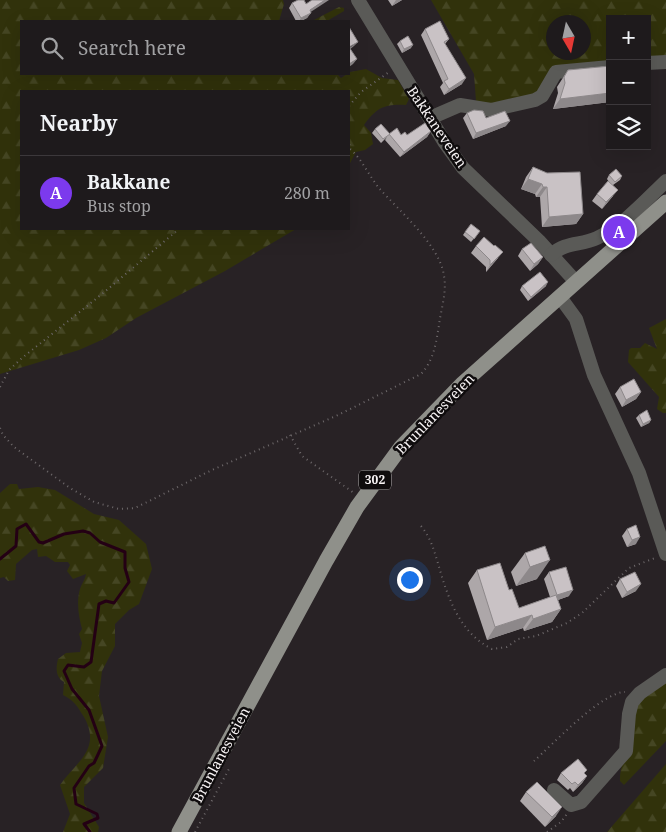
<!DOCTYPE html>
<meta charset="utf-8">
<style>
:root{--surface:#1e1a1c;--page:#2b2729;--text:#f1f3f6;--muted:#a1a1a3;--line:#3c383b;--accent:#7c3aed}
body{margin:0;font-family:"Noto Serif",serif;background:var(--page);color:var(--text)}
.controls{position:absolute;right:15px;top:15px;display:grid;overflow:hidden;border-radius:0px;box-shadow:0 5px 20px #0002}
.controls button{width:45px;height:45px;display:grid;place-items:center;padding:0;border:0;border-bottom:1px solid var(--line);background:var(--surface);color:var(--text);font:25px sans-serif}
.compass{position:absolute;left:546px;top:15px;width:45px;height:45px;border-radius:50%;background:var(--surface);box-shadow:0 5px 20px #0002;rotate:171deg}
.you{position:absolute;left:409px;top:579px;width:18px;height:18px;margin:-12px;border:4px solid #fff;border-radius:50%;background:#1a73e8;box-shadow:0 0 0 8px #1a73e833}
.badge{display:grid;place-items:center;width:32px;height:32px;border-radius:50%;background:var(--accent);color:#fff;font-size:16px;font-weight:700}
.pin{position:absolute;translate:-50% -50%;border:2px solid #fff;box-shadow:0 1px 5px #0006}
.list{margin:0;padding:0;list-style:none}
h2{display:flex;justify-content:space-between;align-items:center;height:65px;margin:0;padding:0 20px;font-size:21px}
h2 small{font-size:16px;font-weight:400;color:var(--muted)}
.list li{display:grid;grid-template-columns:32px 1fr auto;gap:15px;align-items:center;box-sizing:border-box;height:75px;padding:0 20px;border-top:1px solid var(--line)}
.list b{display:block;font-size:19px;white-space:nowrap}
.list p{margin:0;font-size:16px;white-space:nowrap;color:var(--muted)}
.list em{font-size:16px;font-style:normal;color:var(--muted)}
.icon{flex:none;width:28px;height:28px;fill:none;stroke:currentColor;stroke-width:2;stroke-linecap:round;stroke-linejoin:round}
.map{position:relative;flex:none;width:666px;height:832px;overflow:hidden}
.search{position:absolute;background:var(--surface);box-shadow:0 5px 20px #0002;left:20px;top:20px;width:330px;height:55px;display:flex;align-items:center;gap:12px;box-sizing:border-box;padding:0 18px;border-radius:0px;color:var(--muted);font-size:19px}
.panel{position:absolute;background:var(--surface);box-shadow:0 5px 20px #0002;left:20px;top:90px;width:330px;height:140px;border-radius:0px}
.map>svg:first-child{display:block}
</style>
<div class="map">
<svg width="666" height="832" viewBox="0 0 666 832">
<defs>
<pattern id="forest-firs" width="22" height="20" patternUnits="userSpaceOnUse" patternTransform="scale(1.25)"><rect width="22" height="20" fill="#31320b"/><path d="M5 1l3.5 6h-7zM16 11l3.5 6h-7z" fill="#454623"/></pattern>
</defs>
<rect width="100%" height="100%" fill="#282225"/>
<g fill="url(#forest-firs)" fill-rule="evenodd">
<path d="M0,0H283L284,4L279,21H21V74H337L341,78L350,72L366,69L382,78L398,80L409,99L406,105C385,104 377,107 364,125L371,133L373,144L365,150L356,152L349,165V91H21V229H296L225,271L136,318L106,338L79,350L0,374Z"/>
<path d="M431,0H666V58L647,59V19H610V62L561,65L545,90L492,106L476,101L474,74ZM554,22H584V52H554Z"/>
<polygon points="339,7 344,8 344,11 327,21 312,21"/>
<polygon points="666,319 666,413 663,413 657,409 659,397 628,362 629,350 631,348 640,348 645,343 657,349 649,328"/>
<path d="M10,484H17L19,489L38,487L55,490L94,514L119,520L146,544L152,569L139,604L129,610L115,624V646L102,671L99,696L108,737L103,768L84,787V803L99,827L98,832H63L70,814L60,785C76,762 102,749 84,717C77,706 75,701 63,695L64,682C55,677 56,667 58,659L66,653L80,652L82,643L79,634L82,629C79,617 76,603 80,589C82,583 85,580 86,574L73,579L67,571L70,565L68,562H55L46,556L38,557L37,549L32,550L16,564L15,580L8,581L4,577L0,578V493Z"/>
<path d="M666,682V741L624,785L620,781C619,765 630,747 634,730C635,723 634,714 637,707C641,696 657,688 666,682Z"/>
<polygon points="666,764 666,832 607,832"/>
</g>
<g fill="none" stroke-linecap="round" stroke-linejoin="round">
<polyline stroke="#240014" stroke-width="3" points="0,559 16,546 17,529 26,524 39,542 43,543 64,534 83,531 90,533 100,542 125,552 125,568 129,582 114,603 106,601 99,604 91,662 84,667 68,665 64,671 72,689 89,710 102,746 94,763 89,766 74,788 76,804 97,814 98,818 84,824 90,832"/>
<g stroke="#6e696b" stroke-width="2" stroke-dasharray="1 4" stroke-linecap="butt">
<polyline points="349,106 361,92 389,72"/>
<polyline points="0,387 9,370 22,358 102,294 179,229"/>
<path d="M0,428L3,435L14,447L70,488L94,502L119,509L135,508L212,470L336,416L421,374C434,360 436,343 439,325C441,309 447,292 444,276C440,245 399,211 379,188C369,176 362,159 350,149L349,142"/>
<polyline points="290,435 302,456 354,493"/>
<path d="M421,526C430,537 433,547 437,560C447,595 458,632 492,649L507,647L518,639L536,636L567,623L582,613L629,568L655,558"/>
<path d="M534,761C553,744 602,692 625,692"/>
<polyline points="195,832 229,769"/>
<polyline points="547,832 561,822 567,814"/>
</g>
<g stroke="#5a5a57" stroke-width="14">
<polyline points="358,0 445,143 463,168 539,241 576,282"/>
<polyline points="647,63 666,62"/>
<polyline points="430,118 460,105 491,110 535,100 542,96 556,72 610,67"/>
<path d="M551,255C567,241 580,246 597,238C623,226 646,200 666,181"/>
<polyline points="560,297 576,319 594,375 639,473 666,554"/>
<polyline points="554,790 571,805 581,802 626,751 629,714 632,702 640,693 666,675"/>
</g>
<polyline stroke="#8f908a" stroke-width="15" points="179,832 326,561 357,507 401,447 463,383 666,202"/>
</g>
<g fill="#ada7a9">
<polygon points="388,0 402,0 392,6"/>
<polygon points="292,3 311,12 307,18 301,21 296,21 289,8"/>
<polygon points="425,29 449,39 445,44 462,84 444,95 440,87 443,83 421,35"/>
<polygon points="400,41 411,48 402,53 397,44"/>
<polygon points="610,66 610,102 553,109 558,93 557,87 568,70"/>
<polygon points="467,113 486,118 506,126 473,139 463,118"/>
<polygon points="375,129 390,134 401,135 407,135 431,131 427,137 400,157 385,140 387,137 381,143 372,133"/>
<polygon points="533,167 583,214 576,224 542,227 540,197 536,197 535,194 521,189 526,177"/>
<polygon points="609,175 622,176 620,180 613,185 613,196 602,209 592,201 597,194 609,182 607,179"/>
<polygon points="465,232 477,235 471,242 463,235"/>
<polygon points="476,246 498,258 486,272 486,267 471,253"/>
<polygon points="522,249 543,257 538,264 530,271 518,256"/>
<polygon points="522,286 546,286 528,301 520,290"/>
<polygon points="620,387 641,392 636,399 622,407 615,394"/>
<polygon points="639,415 651,420 649,423 641,427 636,418"/>
<polygon points="627,529 636,544 627,547 622,536"/>
<polygon points="525,553 537,579 516,586 511,572"/>
<polygon points="477,570 509,590 519,608 550,597 544,579 549,572 569,596 558,600 561,609 552,622 524,631 523,628 487,640 468,583"/>
<polygon points="620,579 636,591 622,598 616,586"/>
<polygon points="561,773 585,774 587,776 582,783 573,792 570,788 568,790 557,780"/>
<polygon points="526,792 556,816 545,827 520,801"/>
</g>
<g fill="#8d888a">
<polygon points="325,0 329,0 306,15 310,10"/>
<polygon points="396,0 402,0 392,6"/>
<polygon points="311,13 307,18 301,21 299,21 301,18"/>
<polygon points="358,42 354,46 349,50 349,48"/>
<polygon points="413,45 411,48 402,53 404,49"/>
<polygon points="357,59 353,64 349,67 349,64"/>
<polygon points="466,78 462,84 444,95 449,89"/>
<polygon points="610,93 610,102 553,109 560,99"/>
<polygon points="510,121 506,126 473,139 476,133"/>
<polygon points="431,131 427,137 400,157 404,152"/>
<polygon points="528,179 542,184 535,194 521,189"/>
<polygon points="543,187 547,187 540,197 536,197"/>
<polygon points="618,190 613,196 602,209 606,202"/>
<polygon points="583,214 576,224 542,227 549,217"/>
<polygon points="503,252 498,258 486,272 490,265"/>
<polygon points="543,257 538,264 530,271 534,264"/>
<polygon points="548,282 546,286 528,301 531,297"/>
<polygon points="641,392 636,399 622,407 626,400"/>
<polygon points="651,420 649,423 641,427 643,424"/>
<polygon points="640,537 636,544 627,547 632,540"/>
<polygon points="550,560 537,579 516,586 530,567"/>
<polygon points="641,584 636,591 622,598 627,592"/>
<polygon points="573,590 569,596 552,602 557,595"/>
<polygon points="561,609 552,622 524,631 533,619"/>
<polygon points="532,615 523,628 487,640 495,627"/>
<polygon points="587,776 582,783 573,792 578,785"/>
<polygon points="562,807 556,816 545,827 552,817"/>
</g>
<g fill="#c9c2c5" stroke="#8d888a">
<polygon points="298,0 304,0 306,4 312,0 325,0 310,10 311,13 301,18 292,3"/>
<polygon points="440,21 449,39 444,42 466,78 449,89 444,81 448,79 425,29"/>
<polygon points="349,27 358,42 349,47 357,59 349,64"/>
<polygon points="408,36 413,45 404,49 400,41"/>
<polygon points="610,66 610,93 560,99 565,83 564,77 568,70"/>
<polygon points="474,110 483,111 486,118 505,111 510,121 476,133 467,113"/>
<polygon points="425,123 431,131 404,152 389,134 397,128 401,135 405,132 407,135"/>
<polygon points="381,124 390,134 383,139 375,129"/>
<polygon points="533,167 547,173 580,172 583,214 549,217 547,187 543,187 542,184 528,179"/>
<polygon points="616,169 622,176 615,182 609,175"/>
<polygon points="608,181 618,190 606,202 597,194"/>
<polygon points="471,224 480,231 474,239 465,232"/>
<polygon points="484,237 494,246 495,245 503,252 490,265 490,260 476,246"/>
<polygon points="531,243 543,257 534,264 522,249"/>
<polygon points="540,272 548,282 531,297 522,286"/>
<polygon points="634,379 641,392 626,400 620,387"/>
<polygon points="647,410 651,420 643,424 639,415"/>
<polygon points="636,525 640,537 632,540 627,529"/>
<polygon points="545,546 550,560 530,567 525,553"/>
<polygon points="500,563 509,590 512,589 519,608 556,595 561,609 533,619 532,615 495,627 477,570"/>
<polygon points="566,567 573,590 557,595 549,572"/>
<polygon points="635,572 641,584 627,592 620,579"/>
<polygon points="578,759 587,770 584,773 587,776 578,785 575,782 572,784 561,773"/>
<polygon points="537,782 562,807 552,817 526,792"/>
</g>
<g text-anchor="middle" stroke-width="5" stroke-linejoin="round" paint-order="stroke">
<rect fill="#0f0c0d" stroke="#b1aeaf" stroke-width="1" x="359" y="470.5" width="32" height="19" rx="4"/>
<g font-size="12" font-weight="bold" fill="#f7f3f4">
<text x="375" y="484">302</text>
</g>
<g font-size="14" fill="#f7f3f4" stroke="#0f0c0d">
<text transform="translate(437 127) rotate(56)" y="5">Bakkaneveien</text>
<text transform="translate(435 414) rotate(-46)" y="5">Brunlanesveien</text>
<text transform="translate(221 755) rotate(-62)" y="5">Brunlanesveien</text>
</g>
</g>
</svg>
<div class="controls">
<button>+</button>
<button>−</button>
<button><svg class="icon" aria-label="layers" viewBox="0 0 24 24"><path d="M12 4l9 5-9 5-9-5zM3 14l9 5 9-5"/></svg></button>
</div>
<svg class="compass" viewBox="-18 -18 36 36"><path d="M0-13l5 13h-10z" fill="#e53935"/><path d="M0 13l5-13h-10z" fill="#a1a1a3"/></svg>
<div class="you"></div>
<div class="pin badge" style="left:619px;top:232px">A</div>
<div class="search"><svg class="icon" aria-label="search" viewBox="0 0 24 24"><circle cx="10" cy="10" r="6"/><path d="M15 15l6 6"/></svg>Search here</div>
<section class="panel">
<h2>Nearby<small></small></h2>
<ul class="list">
<li><span class="badge">A</span><div><b>Bakkane</b><p>Bus stop</p></div><em>280 m</em></li>
</ul>
</section>
</div>
